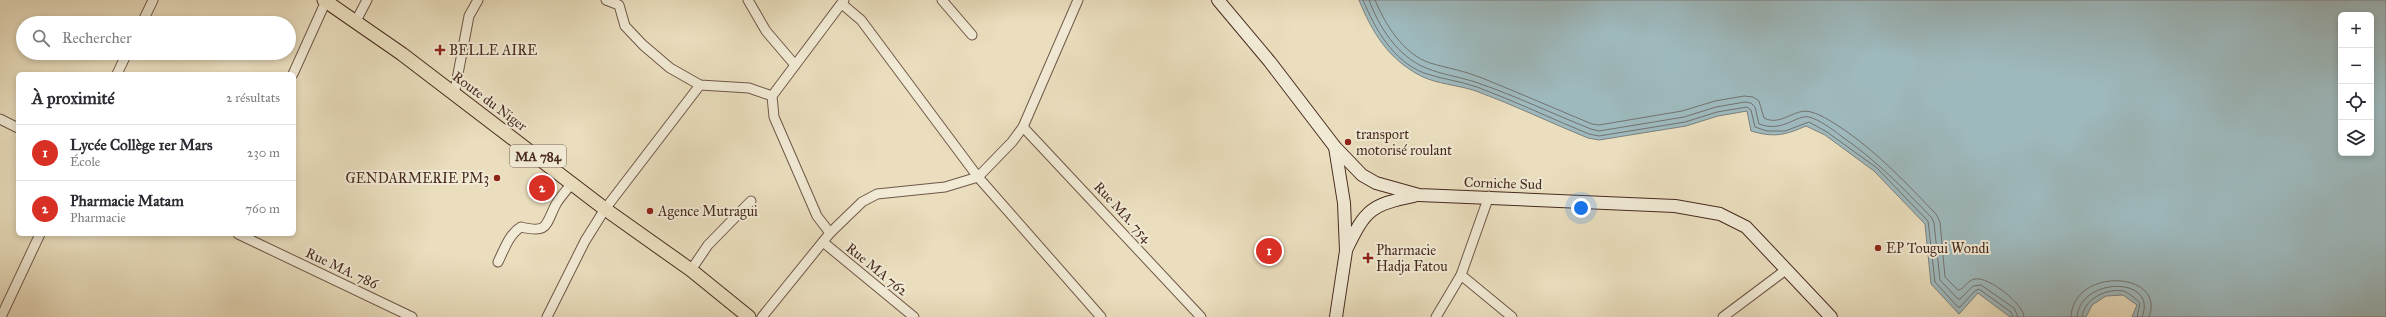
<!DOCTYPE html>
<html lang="fr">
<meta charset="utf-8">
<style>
:root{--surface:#fff;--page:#f2f2f3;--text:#2b2b33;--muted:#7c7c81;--line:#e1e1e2;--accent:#d93025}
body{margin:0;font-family:"IM FELL Great Primer",serif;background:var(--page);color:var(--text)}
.controls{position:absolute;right:12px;top:12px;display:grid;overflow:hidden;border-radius:6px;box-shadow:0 2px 6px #0003}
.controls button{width:36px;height:36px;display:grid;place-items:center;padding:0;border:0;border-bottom:1px solid var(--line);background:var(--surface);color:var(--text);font:20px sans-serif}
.you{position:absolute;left:1581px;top:208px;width:14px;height:14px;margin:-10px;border:3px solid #fff;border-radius:50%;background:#1a73e8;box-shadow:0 0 0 6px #1a73e833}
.badge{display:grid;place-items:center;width:26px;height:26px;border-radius:50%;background:var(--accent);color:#fff;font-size:13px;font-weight:700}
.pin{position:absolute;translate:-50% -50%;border:2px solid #fff;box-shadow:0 1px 4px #0006}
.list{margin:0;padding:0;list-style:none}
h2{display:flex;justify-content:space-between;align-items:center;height:52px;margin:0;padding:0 16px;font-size:17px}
h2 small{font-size:13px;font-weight:400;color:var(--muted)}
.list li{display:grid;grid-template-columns:26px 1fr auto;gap:12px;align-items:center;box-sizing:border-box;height:56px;padding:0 16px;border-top:1px solid var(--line)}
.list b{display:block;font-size:15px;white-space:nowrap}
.list p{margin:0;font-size:13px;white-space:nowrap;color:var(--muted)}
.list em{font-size:13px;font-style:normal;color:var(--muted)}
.icon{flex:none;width:22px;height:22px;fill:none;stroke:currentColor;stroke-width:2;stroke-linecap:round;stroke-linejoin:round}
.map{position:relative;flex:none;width:2386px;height:317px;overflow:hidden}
.search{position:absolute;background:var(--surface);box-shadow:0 2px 6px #0003;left:16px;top:16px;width:280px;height:44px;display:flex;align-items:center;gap:10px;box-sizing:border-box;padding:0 14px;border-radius:22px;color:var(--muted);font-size:15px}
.panel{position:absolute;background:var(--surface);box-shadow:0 2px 6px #0003;left:16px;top:72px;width:280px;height:164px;border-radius:6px}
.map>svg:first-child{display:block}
</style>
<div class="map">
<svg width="2386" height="317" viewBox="0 0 2386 317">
<rect width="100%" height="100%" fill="#eadebe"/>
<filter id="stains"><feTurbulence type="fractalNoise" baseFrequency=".005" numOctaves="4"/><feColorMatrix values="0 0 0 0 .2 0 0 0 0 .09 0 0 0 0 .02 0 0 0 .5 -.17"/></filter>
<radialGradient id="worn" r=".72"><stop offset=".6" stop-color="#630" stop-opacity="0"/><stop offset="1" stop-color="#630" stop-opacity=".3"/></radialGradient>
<path fill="#9eb9bd" stroke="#7c807e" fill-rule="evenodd" d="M1359,0H2386V317H2132L2137,305L2123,295L2106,296L2092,305L2086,317H2010L1978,293L1959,314L1931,284L1925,224L1874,171L1825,135L1806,126C1785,135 1775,138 1751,131L1747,111L1718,116L1686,126L1599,140L1588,138C1551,123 1514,105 1476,91C1458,85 1437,84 1421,76C1388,59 1372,32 1359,0ZM2341,15H2371V153H2341Z"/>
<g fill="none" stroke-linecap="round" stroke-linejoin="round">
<g stroke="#73726e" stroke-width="1">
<path d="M1363,0C1375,29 1393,61 1424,73C1441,79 1460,81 1477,87C1515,101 1552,119 1589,134L1599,136L1685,122L1717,112L1747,107L1751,110L1755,127L1767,131H1785L1809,122L1827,132L1877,168L1928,221L1935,282L1958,307H1960L1975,291L1979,289L2011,312L2013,317"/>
<path d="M1369,0C1379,27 1397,56 1426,68C1443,75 1461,77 1478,83C1516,96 1553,114 1591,129L1599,131L1684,117L1716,107L1745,102L1751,103L1755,107L1759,124C1783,133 1797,114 1809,117C1820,120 1832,129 1841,136C1875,159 1903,188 1932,218L1934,223L1940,280L1958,299H1960L1973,286L1981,285L2014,308L2018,317"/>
<path d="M1375,0C1385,24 1403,54 1430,63C1447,68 1465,71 1482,78C1519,93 1556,109 1592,124L1599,125L1682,111L1715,101L1744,96L1753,97L1759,101L1764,118C1781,127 1795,107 1811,112C1823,115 1835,124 1846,131C1880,155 1907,184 1936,214L1940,222L1945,277L1958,290C1964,290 1967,280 1975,279C1988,276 2024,304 2024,317"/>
<path d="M2071,317C2073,266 2167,271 2149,317"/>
<path d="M2077,317C2080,276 2159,276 2142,317"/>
<path d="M2082,317C2084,299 2106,288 2123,291C2128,292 2136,299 2140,303L2137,317"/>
</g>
<defs>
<g id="minor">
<polyline points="606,0 619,5 625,26 643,45 670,68 700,85 749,88 772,96"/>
<polyline points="748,0 766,31 795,65"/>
<polyline points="942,0 972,35"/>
<polyline points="842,4 861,20 978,177 1101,317"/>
<polyline points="356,21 367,0"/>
<polyline points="142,23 153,0"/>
<polyline points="117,74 127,53"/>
<polyline points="293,74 326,1"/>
<polyline points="454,95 469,16 478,0"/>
<polyline points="0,119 18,128"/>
<polyline points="1023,127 1201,317"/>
<polyline points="830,233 817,216 774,117 772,96 844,0"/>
<polyline points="238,234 412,317"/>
<polyline points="823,242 914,317"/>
<path d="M498,262C504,250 509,234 521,227C547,233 545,227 555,206C559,198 567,190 572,183"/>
<polyline points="691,270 708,245 751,201"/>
<polyline points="1461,275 1512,317"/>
<polyline points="1,317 40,234"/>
<polyline points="547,317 585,241 605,209 700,85"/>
<polyline points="762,317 830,233 862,202 877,194 945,187 978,177 1012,142 1023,127 1078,0"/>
<polyline points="1436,317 1461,275 1489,196"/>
<polyline points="1723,317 1787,269"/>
</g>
<g id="secondary">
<polyline points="1218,0 1270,62 1335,147 1362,175 1376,183 1419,195 1675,206 1720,214 1746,227 1831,317"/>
<polyline points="1335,147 1344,203 1346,251 1336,317"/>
<path d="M1347,248C1366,209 1371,205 1414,196"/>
</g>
<polyline id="primary" points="324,0 402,54 605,209 691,270 749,317"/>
</defs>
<use href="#minor" stroke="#705747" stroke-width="11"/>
<use href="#secondary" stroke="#482a1f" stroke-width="14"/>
<use href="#primary" stroke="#482a1f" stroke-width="15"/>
<use href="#minor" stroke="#f1ead5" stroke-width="9"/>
<use href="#secondary" stroke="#f1ead5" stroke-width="12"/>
<use href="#primary" stroke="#eadebe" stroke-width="13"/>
</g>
<g fill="#8f2418" stroke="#f1ead5" stroke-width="1.5">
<path d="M438 44h4v4h4v4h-4v4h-4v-4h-4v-4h4z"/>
<circle cx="1348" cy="142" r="4"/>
<circle cx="497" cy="178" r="4"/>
<circle cx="650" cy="211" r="4"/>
<circle cx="1878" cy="248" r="4"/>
<path d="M1366 252h4v4h4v4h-4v4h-4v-4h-4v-4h4z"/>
</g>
<g text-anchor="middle" stroke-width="4" stroke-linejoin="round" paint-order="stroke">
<rect fill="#f1ead5" stroke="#7b6456" stroke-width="1" x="510" y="145" width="56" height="22" rx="3"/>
<g font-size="13" font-weight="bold" fill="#482a1f">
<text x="538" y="161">MA 784</text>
</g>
<g font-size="14" fill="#482a1f" stroke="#f1ead5" text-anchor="start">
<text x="449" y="55">BELLE AIRE</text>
<text x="1356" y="139">transport<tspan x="1356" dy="16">motorisé roulant</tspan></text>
<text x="489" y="183" text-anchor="end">GENDARMERIE PM3</text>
<text x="658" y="216">Agence Mutragui</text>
<text x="1886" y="253">EP Tougui Wondi</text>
<text x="1376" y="255">Pharmacie<tspan x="1376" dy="16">Hadja Fatou</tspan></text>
</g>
<g font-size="14" fill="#482a1f" stroke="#f1ead5">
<text transform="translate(490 101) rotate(37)" y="5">Route du Niger</text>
<text transform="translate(1503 183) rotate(2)" y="5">Corniche Sud</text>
<text transform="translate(1123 212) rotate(47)" y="5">Rue MA. 754</text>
<text transform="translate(342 268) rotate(25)" y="5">Rue MA. 786</text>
<text transform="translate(877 269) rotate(39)" y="5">Rue MA 762</text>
</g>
</g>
<rect width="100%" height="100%" filter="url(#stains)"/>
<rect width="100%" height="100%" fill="url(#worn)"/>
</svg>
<div class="controls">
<button>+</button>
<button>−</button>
<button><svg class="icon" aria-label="locate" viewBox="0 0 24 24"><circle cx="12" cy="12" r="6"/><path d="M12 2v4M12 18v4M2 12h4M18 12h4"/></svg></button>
<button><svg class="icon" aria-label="layers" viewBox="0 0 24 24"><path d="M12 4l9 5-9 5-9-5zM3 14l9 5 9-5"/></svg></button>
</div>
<div class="you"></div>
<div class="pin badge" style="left:1269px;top:251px">1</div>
<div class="pin badge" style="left:542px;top:188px">2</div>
<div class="search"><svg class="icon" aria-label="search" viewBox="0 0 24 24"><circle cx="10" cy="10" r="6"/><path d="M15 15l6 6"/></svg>Rechercher</div>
<section class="panel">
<h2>À proximité<small>2 résultats</small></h2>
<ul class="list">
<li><span class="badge">1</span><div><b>Lycée Collège 1er Mars</b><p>École</p></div><em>230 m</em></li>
<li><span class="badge">2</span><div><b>Pharmacie Matam</b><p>Pharmacie</p></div><em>760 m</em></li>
</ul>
</section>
</div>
